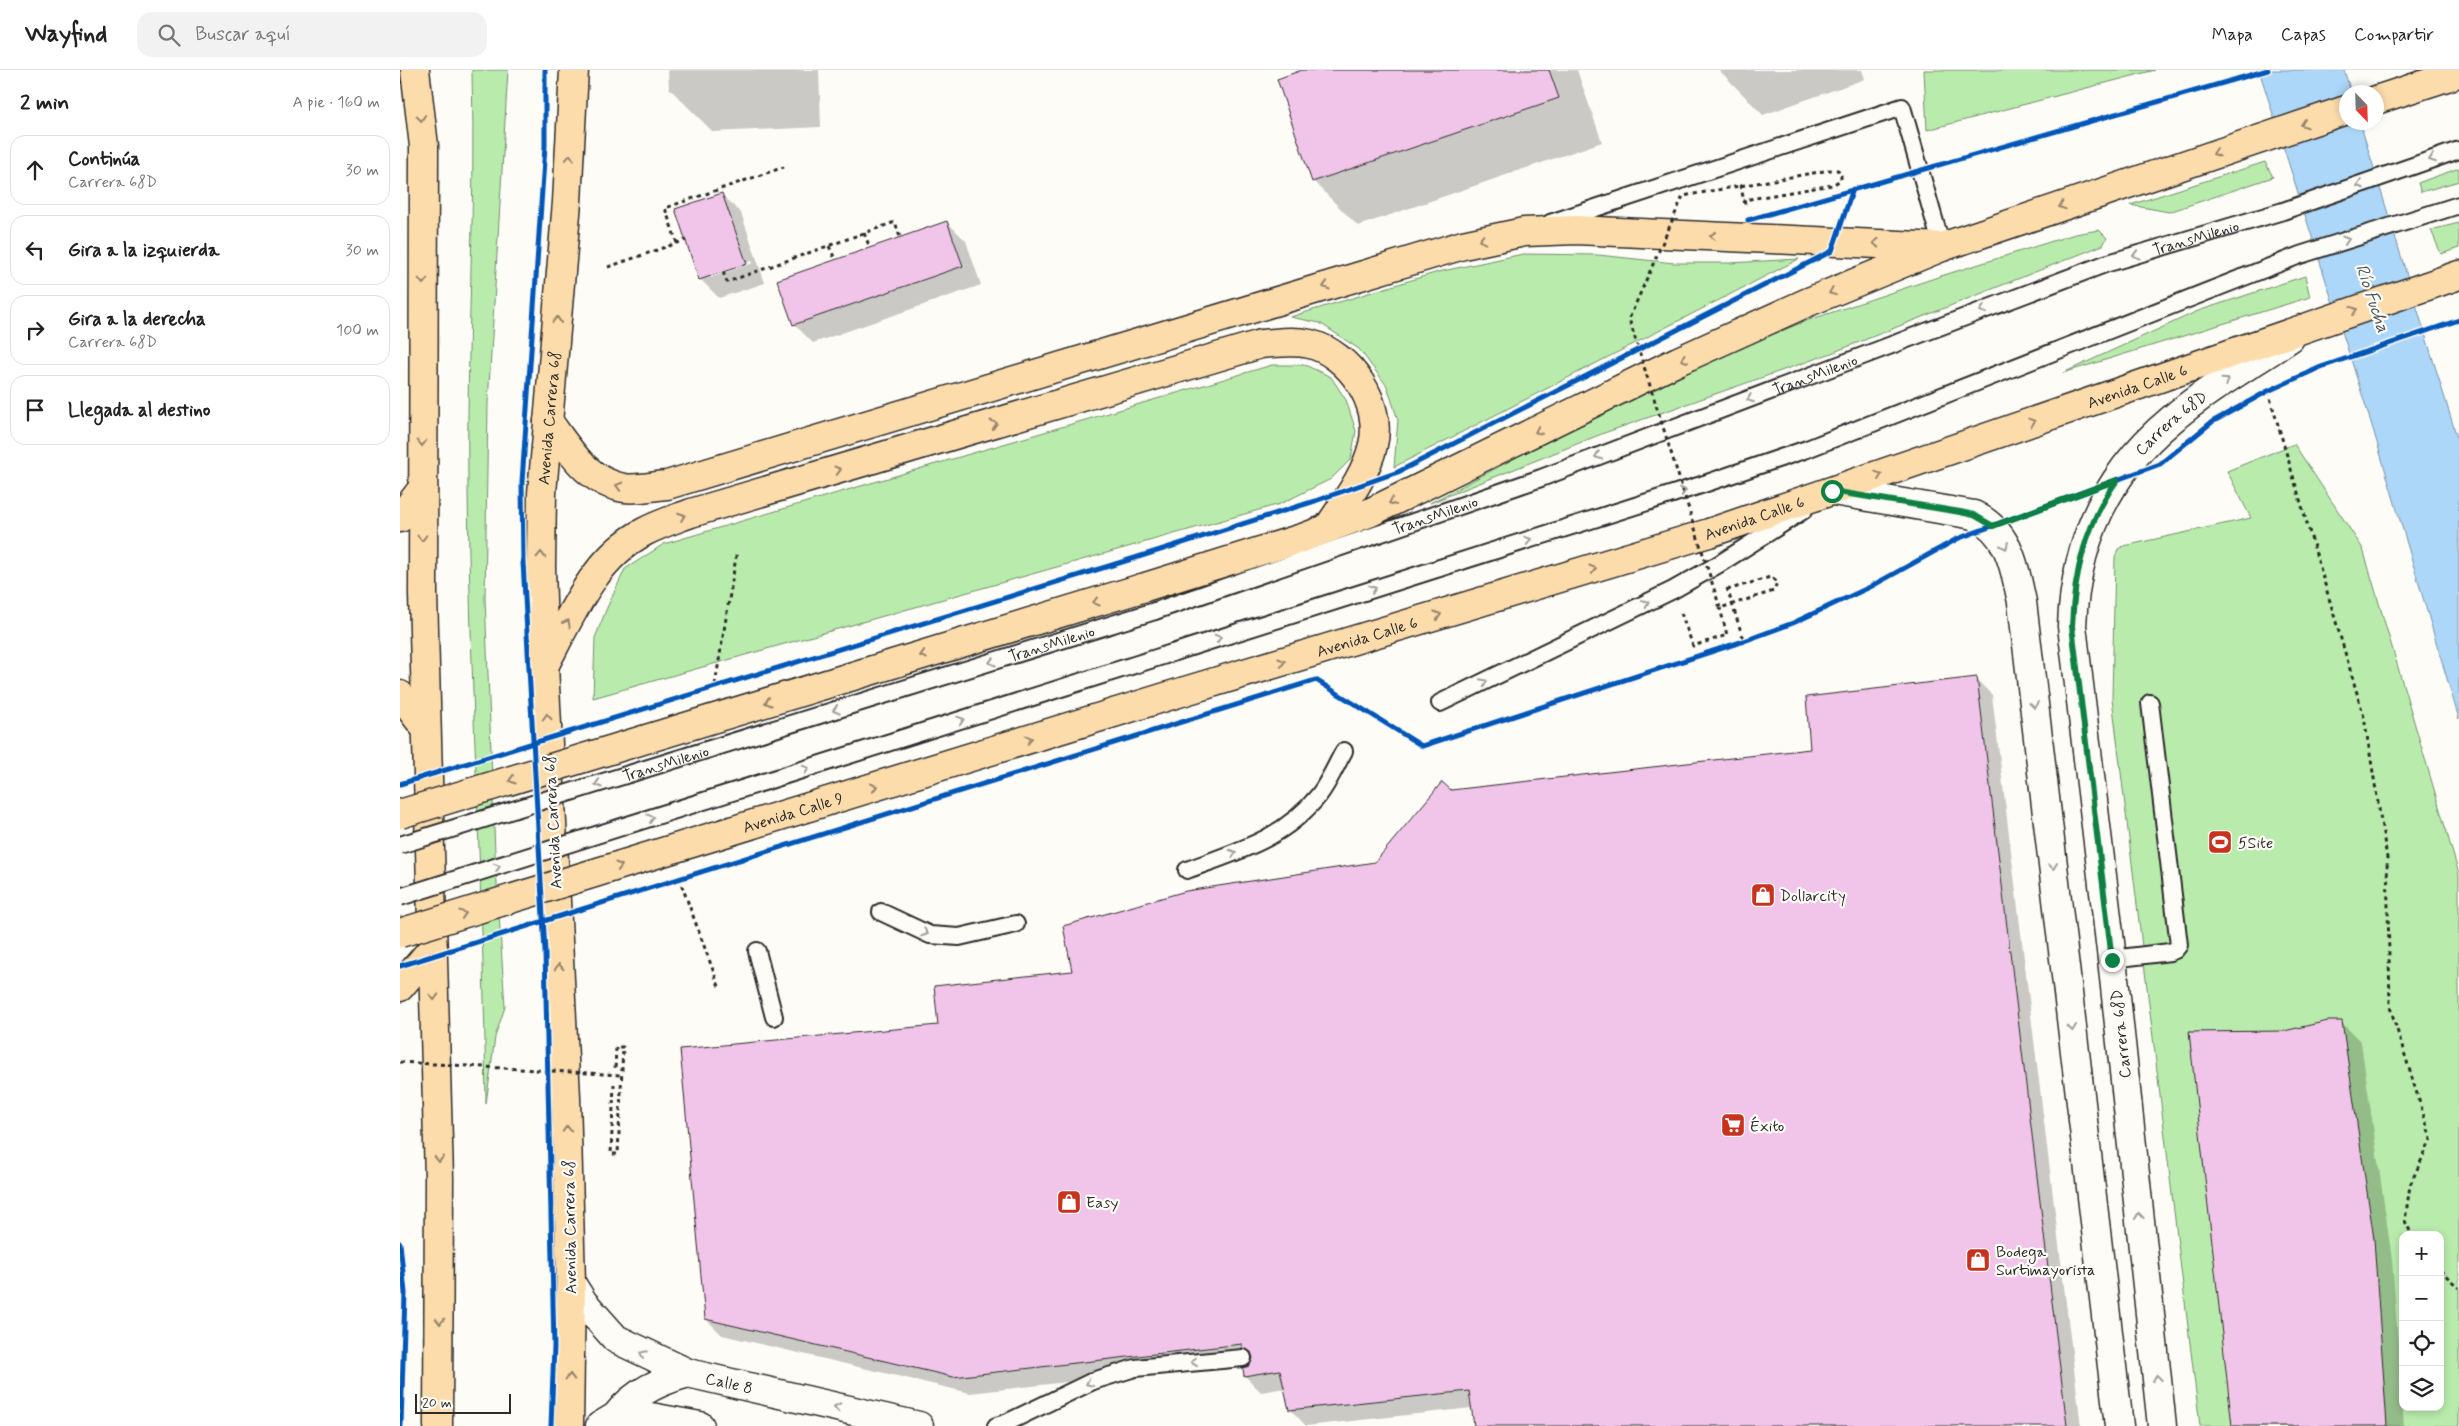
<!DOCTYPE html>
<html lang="es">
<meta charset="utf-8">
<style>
:root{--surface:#fff;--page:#f2f2f2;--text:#222;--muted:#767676;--line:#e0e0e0}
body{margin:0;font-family:Mynerve,sans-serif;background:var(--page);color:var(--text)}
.controls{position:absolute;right:15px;bottom:15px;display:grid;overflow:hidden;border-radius:10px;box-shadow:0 2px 8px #0003}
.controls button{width:45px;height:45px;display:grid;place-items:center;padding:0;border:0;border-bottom:1px solid var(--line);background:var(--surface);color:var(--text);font:25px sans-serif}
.compass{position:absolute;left:1939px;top:15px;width:45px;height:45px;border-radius:50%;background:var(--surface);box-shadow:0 2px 8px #0003;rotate:157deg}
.scale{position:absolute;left:15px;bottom:12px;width:96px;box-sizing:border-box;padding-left:5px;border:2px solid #2b2b2b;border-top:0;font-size:14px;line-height:18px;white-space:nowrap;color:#2b2b2b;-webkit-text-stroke:4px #fdfcf7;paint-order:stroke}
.stop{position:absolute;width:15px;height:15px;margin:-11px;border:4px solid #0b8043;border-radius:50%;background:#fff}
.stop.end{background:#0b8043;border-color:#fff;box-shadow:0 1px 5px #0008}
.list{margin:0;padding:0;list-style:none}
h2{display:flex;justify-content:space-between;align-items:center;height:65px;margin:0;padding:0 20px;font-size:21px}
h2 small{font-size:16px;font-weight:400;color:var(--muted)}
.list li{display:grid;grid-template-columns:32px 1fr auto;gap:15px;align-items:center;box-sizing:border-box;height:70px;margin:0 10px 10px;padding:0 10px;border:1px solid var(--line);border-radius:15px}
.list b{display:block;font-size:19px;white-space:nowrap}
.list p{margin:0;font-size:16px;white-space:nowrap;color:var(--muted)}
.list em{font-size:16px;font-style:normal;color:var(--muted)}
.icon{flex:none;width:28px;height:28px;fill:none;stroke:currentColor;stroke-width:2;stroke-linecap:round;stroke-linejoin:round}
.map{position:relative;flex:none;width:2059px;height:1356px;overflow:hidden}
header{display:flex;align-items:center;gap:30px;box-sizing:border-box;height:70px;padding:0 25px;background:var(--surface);border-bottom:1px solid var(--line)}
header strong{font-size:24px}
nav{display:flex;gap:28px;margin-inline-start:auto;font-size:18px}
.search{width:350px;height:45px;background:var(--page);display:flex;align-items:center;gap:12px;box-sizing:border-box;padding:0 18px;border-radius:15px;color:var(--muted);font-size:19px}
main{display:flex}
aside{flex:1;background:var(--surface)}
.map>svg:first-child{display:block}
</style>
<header>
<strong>Wayfind</strong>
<div class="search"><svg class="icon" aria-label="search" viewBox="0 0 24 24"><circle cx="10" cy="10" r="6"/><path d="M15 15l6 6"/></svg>Buscar aquí</div>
<nav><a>Mapa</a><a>Capas</a><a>Compartir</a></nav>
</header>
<main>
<aside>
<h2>2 min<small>A pie · 160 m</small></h2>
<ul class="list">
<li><svg class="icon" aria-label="ahead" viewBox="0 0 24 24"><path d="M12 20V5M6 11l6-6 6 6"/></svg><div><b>Continúa</b><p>Carrera 68D</p></div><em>30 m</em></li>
<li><svg class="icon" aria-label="left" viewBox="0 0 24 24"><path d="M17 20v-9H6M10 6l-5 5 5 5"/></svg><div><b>Gira a la izquierda</b></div><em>30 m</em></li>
<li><svg class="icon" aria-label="right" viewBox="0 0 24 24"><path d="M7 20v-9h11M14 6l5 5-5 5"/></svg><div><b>Gira a la derecha</b><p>Carrera 68D</p></div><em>100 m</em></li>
<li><svg class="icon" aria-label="arrive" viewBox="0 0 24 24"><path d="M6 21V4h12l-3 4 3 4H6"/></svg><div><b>Llegada al destino</b></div></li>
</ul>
</aside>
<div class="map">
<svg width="2059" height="1356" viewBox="0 0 2059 1356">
<rect width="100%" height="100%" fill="#fdfcf7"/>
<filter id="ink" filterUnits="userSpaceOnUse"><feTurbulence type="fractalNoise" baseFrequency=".02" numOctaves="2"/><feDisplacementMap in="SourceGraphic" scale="10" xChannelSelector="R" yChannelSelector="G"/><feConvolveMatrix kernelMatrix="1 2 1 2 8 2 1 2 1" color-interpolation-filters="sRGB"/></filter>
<g filter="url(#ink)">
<g fill="#b9ecac" stroke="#728c6c" fill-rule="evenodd">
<path d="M72,0H108L88,333L85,528L95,783L105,937L95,967L86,1034C84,830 70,625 68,421C66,281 76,140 72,0Z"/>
<polygon points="1524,0 1755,0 1527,60"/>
<polygon points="1865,92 1873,107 1769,142 1730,135"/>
<polygon points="2059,98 2059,111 2021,122 2018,113"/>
<polygon points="2059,153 2059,178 2041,184 2031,160"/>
<polygon points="1699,160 1707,168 1703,175 1429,284 1204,363 1030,433 1193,347 1314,288 1406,251 1538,207 1675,164"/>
<polygon points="1123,184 1198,185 1274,193 1330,193 1399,189 994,397 998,350 987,316 959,279 920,253 890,247 1038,202"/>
<polygon points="1905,206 1910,227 1663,303 1798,241"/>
<polygon points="872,295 905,295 931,307 946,330 956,361 951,389 931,409 880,434 193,628 195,568 206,540 225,499 264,474"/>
<path d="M1894,374L1963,479L2059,804V1356H1800L1712,628L1715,487L1718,479L1724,476L1851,448L1827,401ZM2003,1165H2040V1337H2003Z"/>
</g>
<polygon fill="#add7f8" stroke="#7992a6" points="1859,0 1944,0 1951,22 1946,22 1946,52 1960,53 2059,374 2059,649 1973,359"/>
<g fill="#0003" fill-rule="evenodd">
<polygon points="268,0 419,0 421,57 313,62 269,18"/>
<polygon points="906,0 1177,0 1202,72 958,156 913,111"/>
<polygon points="1319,0 1462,0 1465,9 1363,45"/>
<path d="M322,125L341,143L365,213L319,228L300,209ZM352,191L353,193L310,208V205Z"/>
<polygon points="547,152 566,171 581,215 413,273 394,254"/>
<polygon points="1576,609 1592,625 1681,1356 1075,1356 1072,1338 906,1356 890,1339 885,1318 861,1322 845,1306 853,1291 570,1323 322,1265 306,1249 540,957 673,902 976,794 1051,721 1411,680"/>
<polygon points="1942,953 1961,972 1992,1189 2004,1356 1834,1356 1884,962"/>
</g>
<g fill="#f1c4e9" stroke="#2b2b2b">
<polygon points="902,0 1149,0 1159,28 912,112 877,9"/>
<polygon points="322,123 347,194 299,210 275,139"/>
<polygon points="547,151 563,196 393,255 377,210"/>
<polygon points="1577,607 1667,1356 1074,1356 1069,1321 889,1340 880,1300 844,1306 843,1298 849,1296 853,1288 851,1282 842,1278 842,1274 553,1307 305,1249 280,979 538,955 534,916 672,901 663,856 786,821 975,792 1042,712 1051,720 1410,679 1406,627"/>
<polygon points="1928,951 1942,951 1974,1169 1987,1356 1832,1356 1789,962 1884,961"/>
</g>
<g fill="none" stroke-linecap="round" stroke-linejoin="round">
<defs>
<g id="service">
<polyline points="1150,153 1502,37 1542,177"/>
<path id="s1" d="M755,541L1141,408L1705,194L1883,141L2059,80"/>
<polyline points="772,583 1301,415 1407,379 1900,185 2059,135"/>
<polyline points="1040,633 1273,520 1319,494 1404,440"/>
<path d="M787,800C838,781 884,769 919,725C929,712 936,695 944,681"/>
<polyline points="481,842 530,865 559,867 616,854"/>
<polyline points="357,881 374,947"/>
<polyline points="1712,889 1770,882 1775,880 1779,875 1750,633"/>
<polyline points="596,1356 606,1353 693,1311 735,1298 843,1288"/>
</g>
<g id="tertiary">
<path d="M1433,421L1574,445C1610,463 1614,496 1622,532L1719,1356"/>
<path id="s2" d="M171,1213L183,1232L216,1269L288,1303L519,1356"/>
<path d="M212,1353C227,1326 259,1311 288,1303"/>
<polyline points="200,1356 215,1347 245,1346 300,1356"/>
<path id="s3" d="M1762,1356L1712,889L1672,556C1675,473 1706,404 1771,350C1807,319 1850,295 1890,268"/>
</g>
<g id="primary">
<polyline points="15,0 24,76 23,524 39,1108 38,1356"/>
<path id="s4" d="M169,1356L171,1213L166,1027L144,596L141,497L142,423L167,132L174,0"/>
</g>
<g id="trunk">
<polyline points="1976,30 2059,3"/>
<path d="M148,351C169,379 187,412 224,418C238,420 253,416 267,415L1063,175L1124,162L1176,160L1542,177"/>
<polyline points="0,448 22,419"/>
<polyline points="742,518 905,467 969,443 1278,291 1406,233 1542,177 1946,40"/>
<path d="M144,596C170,548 193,489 244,462C259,454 275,449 291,443L861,274C877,273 893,270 910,274C950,284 983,334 973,375C966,405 945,432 928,458"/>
<path id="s5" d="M785,621L1309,463L2059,205"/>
<polyline points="0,625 26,659"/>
<polyline points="0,917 33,878"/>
</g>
</defs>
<use href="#service" stroke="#2b2b2b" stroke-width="20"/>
<use href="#tertiary" stroke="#2b2b2b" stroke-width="31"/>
<use href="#primary" stroke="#2b2b2b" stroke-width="31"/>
<use href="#trunk" stroke="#2b2b2b" stroke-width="31"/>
<g stroke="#2b2b2b" stroke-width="3" stroke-dasharray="4 4" stroke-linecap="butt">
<polyline points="1340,115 1346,138"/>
<polyline points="464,163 470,178"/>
<polyline points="277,173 265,138 384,97"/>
<polyline points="429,176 435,189"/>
<polyline points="208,197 286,170"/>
<polyline points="323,202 327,212 495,152 500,167"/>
<polyline points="1868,321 1964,647 1987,788 1990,937 2031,1069 2010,1115 2005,1151 2012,1165"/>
<polyline points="1327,518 1344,571"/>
<polyline points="1281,543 1293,576 1327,565 1320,538"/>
<polyline points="315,615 337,481"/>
<polyline points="284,807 282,816 320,919"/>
<polyline points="214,1014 211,1084 218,1084 223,977 216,977 215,1000"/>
<polyline points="2040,1200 2059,1218"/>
</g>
<use href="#service" stroke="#fdfcf7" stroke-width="16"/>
<use href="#tertiary" stroke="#fdfcf7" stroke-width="28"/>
<use href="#primary" stroke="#fddcac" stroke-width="28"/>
<use href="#trunk" stroke="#fddcac" stroke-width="28"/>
<defs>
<g id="service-bridge">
<path id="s6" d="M0,775L755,541"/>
<polyline points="0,827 772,583"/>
</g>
<g id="trunk-bridge">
<polyline points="0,744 742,518"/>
<path id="s7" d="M0,863L785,621"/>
</g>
</defs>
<use href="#service-bridge" stroke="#2b2b2b" stroke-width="20" stroke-linecap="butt"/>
<use href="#trunk-bridge" stroke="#2b2b2b" stroke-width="31" stroke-linecap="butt"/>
<g stroke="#2b2b2b" stroke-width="3" stroke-dasharray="4 4" stroke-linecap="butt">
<polyline points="1327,520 1367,508 1370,507 1377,512 1374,521 1320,538 1229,249 1283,126 1430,100 1438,100 1441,105 1441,110 1432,115 1344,130"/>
<polyline points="0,992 221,1005"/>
</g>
<use href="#service-bridge" stroke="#fdfcf7" stroke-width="16"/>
<use href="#trunk-bridge" stroke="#fddcac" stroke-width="28"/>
<defs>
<g id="cycleway">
<polyline points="145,0 145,76 122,412 123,492 145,882 154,1276 151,1356"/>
<polyline points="1348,150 1868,0"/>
<polyline points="0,714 735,488 915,431 998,402 1432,181 1453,119"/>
<polyline points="0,896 916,610 1022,676 1344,571 1393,553 1470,517 1557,469 1760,394 1812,352 1868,321 1921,297 2059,250"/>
<polyline points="0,1173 5,1223 1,1356"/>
</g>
</defs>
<use href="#cycleway" stroke="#fdfcf7" stroke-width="8"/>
<use href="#cycleway" stroke="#0057b8" stroke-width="5"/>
</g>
<defs><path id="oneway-chevron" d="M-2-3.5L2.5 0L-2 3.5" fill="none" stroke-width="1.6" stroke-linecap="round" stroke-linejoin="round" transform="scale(1.25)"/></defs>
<g stroke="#94846c">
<use href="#oneway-chevron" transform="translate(21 48) rotate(84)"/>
<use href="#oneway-chevron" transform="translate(1904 54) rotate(162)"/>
<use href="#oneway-chevron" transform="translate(1816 83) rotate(161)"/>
<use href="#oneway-chevron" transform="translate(170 88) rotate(-86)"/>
<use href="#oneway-chevron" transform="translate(1662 136) rotate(161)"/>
<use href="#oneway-chevron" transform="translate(1313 166) rotate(-177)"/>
<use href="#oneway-chevron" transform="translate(1082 170) rotate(167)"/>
<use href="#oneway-chevron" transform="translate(1476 173) rotate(-177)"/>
<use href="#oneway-chevron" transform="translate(23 211) rotate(90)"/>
<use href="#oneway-chevron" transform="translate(926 216) rotate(163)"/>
<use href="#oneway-chevron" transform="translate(1432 222) rotate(158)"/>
<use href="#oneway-chevron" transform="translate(1954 240) rotate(-19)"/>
<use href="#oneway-chevron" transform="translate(157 250) rotate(-85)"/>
<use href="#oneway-chevron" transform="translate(1284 289) rotate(155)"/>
<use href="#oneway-chevron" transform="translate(1632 352) rotate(-19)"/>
<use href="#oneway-chevron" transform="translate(594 354) rotate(-16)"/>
<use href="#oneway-chevron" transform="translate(1138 361) rotate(154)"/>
<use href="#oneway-chevron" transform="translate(22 373) rotate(90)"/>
<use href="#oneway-chevron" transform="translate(438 400) rotate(-16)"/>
<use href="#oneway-chevron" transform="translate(1479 405) rotate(-19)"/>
<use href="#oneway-chevron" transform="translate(219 416) rotate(-164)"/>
<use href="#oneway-chevron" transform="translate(992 432) rotate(155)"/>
<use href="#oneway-chevron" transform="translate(282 446) rotate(-20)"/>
<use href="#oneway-chevron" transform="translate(22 468) rotate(89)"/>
<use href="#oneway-chevron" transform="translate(141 485) rotate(-89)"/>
<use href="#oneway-chevron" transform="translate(1193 499) rotate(-17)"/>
<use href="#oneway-chevron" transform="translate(696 532) rotate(163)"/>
<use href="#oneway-chevron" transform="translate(1038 545) rotate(-17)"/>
<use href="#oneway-chevron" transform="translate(167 553) rotate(-61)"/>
<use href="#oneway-chevron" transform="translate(523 585) rotate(163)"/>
<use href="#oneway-chevron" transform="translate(882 592) rotate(-17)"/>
<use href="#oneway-chevron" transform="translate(368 632) rotate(163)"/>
<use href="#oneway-chevron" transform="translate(147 647) rotate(-93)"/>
<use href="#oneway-chevron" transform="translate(629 669) rotate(-17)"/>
<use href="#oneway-chevron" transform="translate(112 710) rotate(163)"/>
<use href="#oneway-chevron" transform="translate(474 717) rotate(-17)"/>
<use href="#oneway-chevron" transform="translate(219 796) rotate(-17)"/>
<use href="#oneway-chevron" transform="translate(63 844) rotate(-17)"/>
<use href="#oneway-chevron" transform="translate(159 897) rotate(-93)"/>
<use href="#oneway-chevron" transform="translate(34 927) rotate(88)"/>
<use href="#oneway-chevron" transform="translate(167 1059) rotate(-91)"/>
<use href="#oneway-chevron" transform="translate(39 1089) rotate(88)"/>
<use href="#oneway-chevron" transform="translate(40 1251) rotate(90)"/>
<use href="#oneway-chevron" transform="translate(170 1307) rotate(-89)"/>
</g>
<g stroke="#9e9e9b">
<use href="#oneway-chevron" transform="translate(2032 89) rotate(160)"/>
<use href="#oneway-chevron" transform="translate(1960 115) rotate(161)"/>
<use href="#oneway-chevron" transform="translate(1946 170) rotate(-18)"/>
<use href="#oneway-chevron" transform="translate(1736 185) rotate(164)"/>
<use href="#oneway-chevron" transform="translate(1583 240) rotate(159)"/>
<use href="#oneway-chevron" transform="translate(1826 311) rotate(-34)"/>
<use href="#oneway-chevron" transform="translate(1350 329) rotate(159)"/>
<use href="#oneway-chevron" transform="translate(1198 386) rotate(159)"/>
<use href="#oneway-chevron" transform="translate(1283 421) rotate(-17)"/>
<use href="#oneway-chevron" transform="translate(1128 470) rotate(-18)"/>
<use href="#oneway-chevron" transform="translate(1605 476) rotate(66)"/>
<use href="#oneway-chevron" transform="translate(973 519) rotate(-18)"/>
<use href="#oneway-chevron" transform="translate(1246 533) rotate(-26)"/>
<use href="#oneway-chevron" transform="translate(818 568) rotate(-18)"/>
<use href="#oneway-chevron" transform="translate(592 592) rotate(163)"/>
<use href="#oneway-chevron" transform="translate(1084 612) rotate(-26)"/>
<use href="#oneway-chevron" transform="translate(1634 635) rotate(83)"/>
<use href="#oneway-chevron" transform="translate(436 640) rotate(163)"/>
<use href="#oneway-chevron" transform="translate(561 650) rotate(-18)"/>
<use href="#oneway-chevron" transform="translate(406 699) rotate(-18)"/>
<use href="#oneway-chevron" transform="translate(198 714) rotate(163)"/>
<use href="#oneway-chevron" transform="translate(251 748) rotate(-18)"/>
<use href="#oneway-chevron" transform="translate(833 783) rotate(-20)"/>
<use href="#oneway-chevron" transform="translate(1653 796) rotate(83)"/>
<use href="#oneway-chevron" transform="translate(97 797) rotate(-18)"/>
<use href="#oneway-chevron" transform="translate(525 863) rotate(19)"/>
<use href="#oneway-chevron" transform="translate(1672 958) rotate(83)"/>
<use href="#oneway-chevron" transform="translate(1739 1146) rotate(-96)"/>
<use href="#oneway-chevron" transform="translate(243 1284) rotate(-154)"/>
<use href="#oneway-chevron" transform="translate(794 1292) rotate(174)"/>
<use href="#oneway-chevron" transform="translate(1757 1308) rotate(-96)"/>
<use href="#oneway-chevron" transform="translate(689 1313) rotate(155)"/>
<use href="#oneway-chevron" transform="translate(437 1337) rotate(-167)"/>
</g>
</g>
<g fill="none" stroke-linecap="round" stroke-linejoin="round" filter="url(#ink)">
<path stroke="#0b8043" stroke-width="6" d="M1432,421L1560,442L1574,445L1593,456L1717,410C1686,454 1674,502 1672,556L1712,890"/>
</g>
<defs>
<symbol id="stadium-square" viewBox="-11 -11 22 22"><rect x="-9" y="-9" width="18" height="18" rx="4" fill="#c8321e" stroke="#fdfcf7"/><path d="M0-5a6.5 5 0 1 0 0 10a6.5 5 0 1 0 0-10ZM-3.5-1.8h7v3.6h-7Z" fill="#fff"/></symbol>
<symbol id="shop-square" viewBox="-11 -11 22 22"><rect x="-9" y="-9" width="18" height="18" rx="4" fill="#c8321e" stroke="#fdfcf7"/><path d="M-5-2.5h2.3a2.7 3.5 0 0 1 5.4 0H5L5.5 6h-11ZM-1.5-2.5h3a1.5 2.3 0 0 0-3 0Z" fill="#fff"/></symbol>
<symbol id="supermarket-square" viewBox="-11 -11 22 22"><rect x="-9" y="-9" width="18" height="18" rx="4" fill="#c8321e" stroke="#fdfcf7"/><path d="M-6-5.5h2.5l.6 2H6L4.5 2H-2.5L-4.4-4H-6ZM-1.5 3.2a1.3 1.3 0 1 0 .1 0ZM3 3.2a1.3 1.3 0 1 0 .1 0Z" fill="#fff"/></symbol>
</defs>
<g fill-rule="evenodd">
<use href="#stadium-square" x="1806" y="758" width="28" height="28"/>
<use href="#shop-square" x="1349" y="811" width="28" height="28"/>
<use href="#supermarket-square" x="1319" y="1041" width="28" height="28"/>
<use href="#shop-square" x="655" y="1118" width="28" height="28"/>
<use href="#shop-square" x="1564" y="1176" width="28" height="28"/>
</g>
<g text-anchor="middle" stroke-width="4.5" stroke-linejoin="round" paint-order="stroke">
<g font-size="16" fill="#2b2b2b" stroke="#fdfcf7">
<text dy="6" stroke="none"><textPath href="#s1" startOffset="1106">TransMilenio</textPath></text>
<text dy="6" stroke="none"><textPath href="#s1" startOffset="701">TransMilenio</textPath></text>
<text dy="6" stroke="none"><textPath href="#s5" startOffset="1000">Avenida Calle 6</textPath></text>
<text dy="6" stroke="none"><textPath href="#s4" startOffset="1009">Avenida Carrera 68</textPath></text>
<text dy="6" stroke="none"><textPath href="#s3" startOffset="1039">Carrera 68D</textPath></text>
<text dy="6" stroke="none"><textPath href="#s1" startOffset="296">TransMilenio</textPath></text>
<text dy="6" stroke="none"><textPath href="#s5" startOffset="595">Avenida Calle 6</textPath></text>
<text dy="6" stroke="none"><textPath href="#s5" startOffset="190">Avenida Calle 6</textPath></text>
<text dy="6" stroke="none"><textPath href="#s6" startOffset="682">TransMilenio</textPath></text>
<text dy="6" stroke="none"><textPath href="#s6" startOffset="278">TransMilenio</textPath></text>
<text dy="6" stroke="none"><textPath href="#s7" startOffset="411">Avenida Calle 9</textPath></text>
<text transform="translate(152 752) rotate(-93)" y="6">Avenida Carrera 68</text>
<text transform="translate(1720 964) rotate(-96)" y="6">Carrera 68D</text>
<text transform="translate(169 1157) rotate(-91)" y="6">Avenida Carrera 68</text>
<text dy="6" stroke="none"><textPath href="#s2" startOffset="194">Calle 8</textPath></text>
</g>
<g font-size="16" fill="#2b2b2b" stroke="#fdfcf7" text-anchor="start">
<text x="1838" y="778">5Site</text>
<text x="1380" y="831">Dollarcity</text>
<text x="1350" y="1061">Éxito</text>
<text x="686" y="1138">Easy</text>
<text x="1596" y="1187">Bodega<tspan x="1596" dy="18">Surtimayorista</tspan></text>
</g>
<g font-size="18" font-style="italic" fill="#4c565e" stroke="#fdfcf7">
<text transform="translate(1973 228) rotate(71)" y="6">Río Fucha</text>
</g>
</g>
</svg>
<div class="controls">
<button>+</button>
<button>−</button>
<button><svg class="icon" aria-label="locate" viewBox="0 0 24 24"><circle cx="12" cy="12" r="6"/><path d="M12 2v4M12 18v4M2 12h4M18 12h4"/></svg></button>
<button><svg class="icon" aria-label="layers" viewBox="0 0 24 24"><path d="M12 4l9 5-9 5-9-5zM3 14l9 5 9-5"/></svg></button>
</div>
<svg class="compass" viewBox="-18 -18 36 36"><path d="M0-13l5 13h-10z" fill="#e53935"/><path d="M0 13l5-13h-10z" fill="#767676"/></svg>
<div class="scale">20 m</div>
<div class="stop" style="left:1432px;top:421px"></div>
<div class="stop end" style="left:1712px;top:890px"></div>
</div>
</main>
